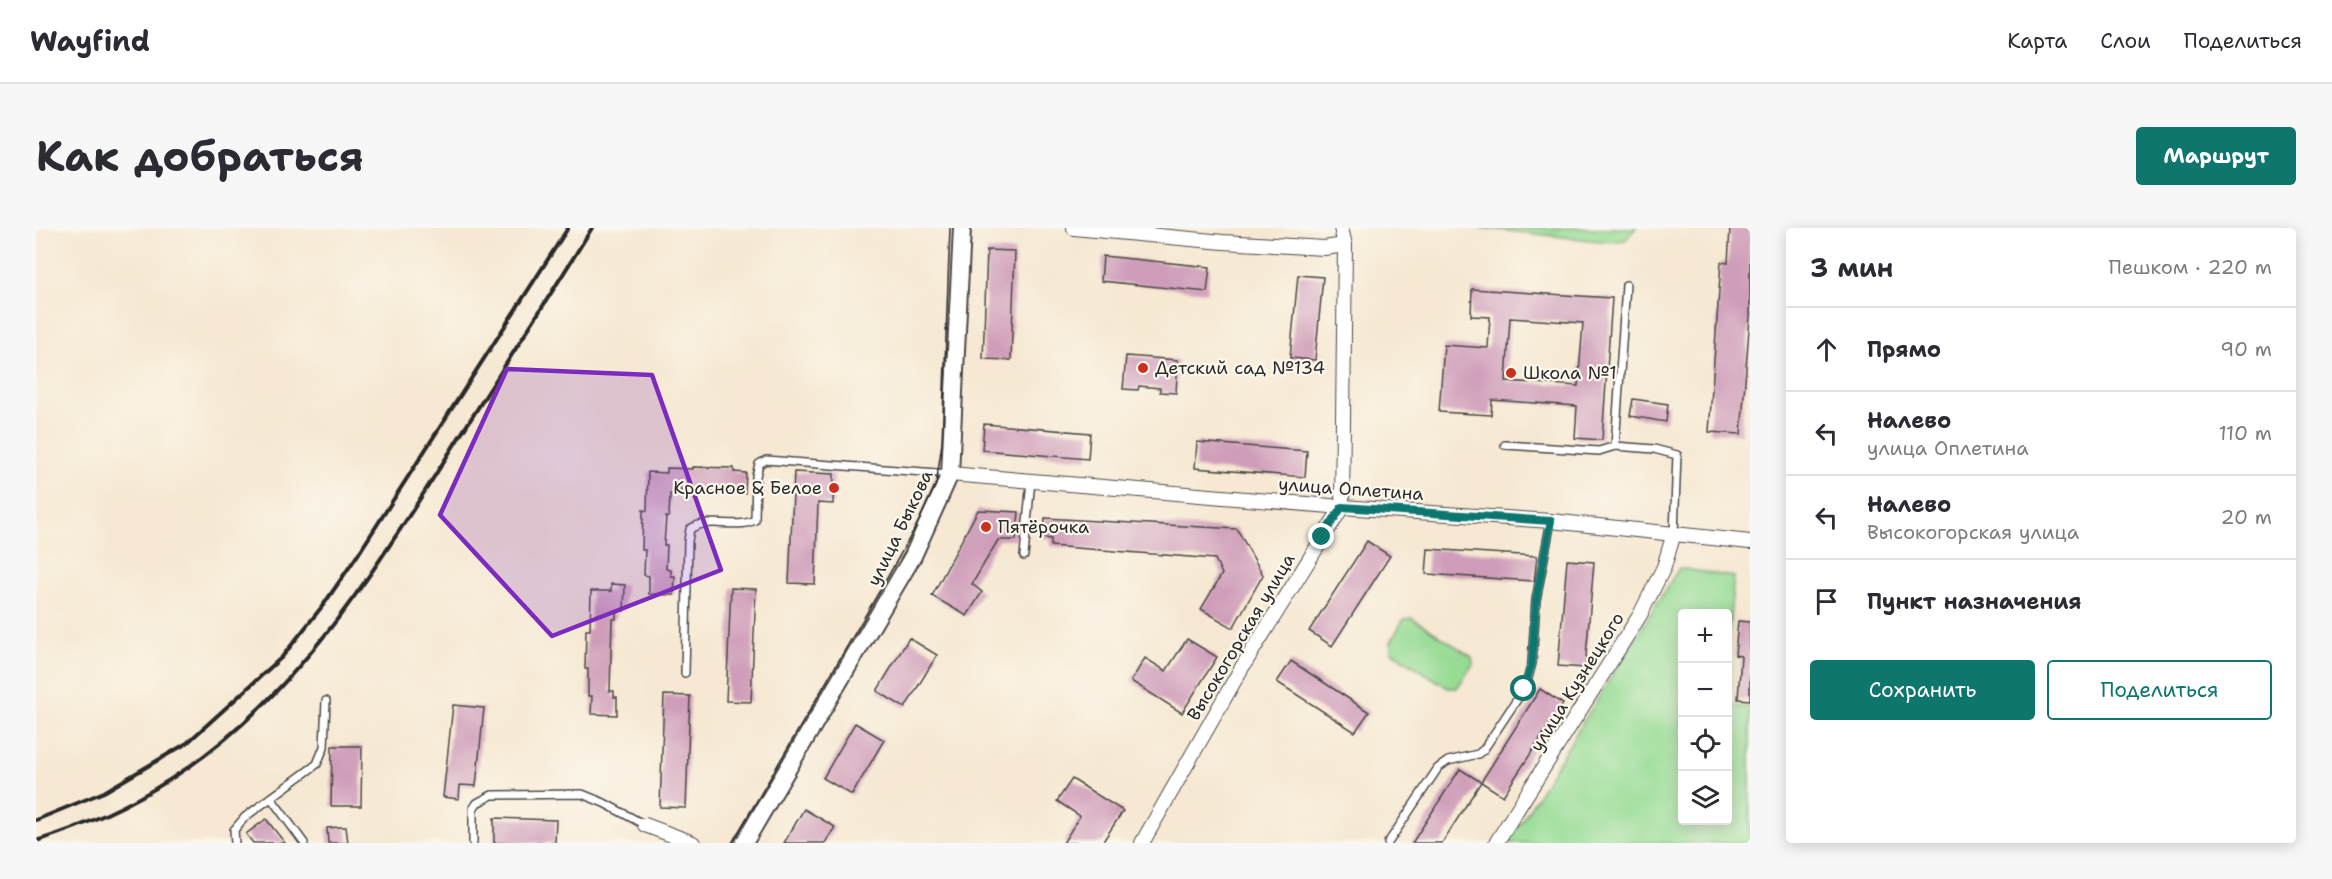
<!DOCTYPE html>
<html lang="ru">
<meta charset="utf-8">
<style>
:root{--surface:#fff;--page:#f7f7f7;--text:#2b2b33;--muted:#7c7c81;--line:#e1e1e2;--accent:#0f766e}
body{margin:0;font-family:"Shantell Sans",sans-serif;background:var(--page);color:var(--text)}
.controls{position:absolute;right:18px;bottom:18px;display:grid;overflow:hidden;border-radius:6px;box-shadow:0 3px 15px #0003}
.controls button{width:54px;height:54px;display:grid;place-items:center;padding:0;border:0;border-bottom:2px solid var(--line);background:var(--surface);color:var(--text);font:30px sans-serif}
.stop{position:absolute;width:18px;height:18px;margin:-14px;border:4px solid #0f766e;border-radius:50%;background:#fff}
.stop.end{background:#0f766e;border-color:#fff;box-shadow:0 2px 6px #0008}
.list{margin:0;padding:0;list-style:none}
h2{display:flex;justify-content:space-between;align-items:center;height:78px;margin:0;padding:0 24px;font-size:26px}
h2 small{font-size:20px;font-weight:400;color:var(--muted)}
.list li{display:grid;grid-template-columns:39px 1fr auto;gap:18px;align-items:center;box-sizing:border-box;height:84px;padding:0 24px;border-top:2px solid var(--line)}
.list b{display:block;font-size:22px;white-space:nowrap}
.list p{margin:0;font-size:20px;white-space:nowrap;color:var(--muted)}
.list em{font-size:20px;font-style:normal;color:var(--muted)}
.actions{display:flex;gap:12px;padding:18px 24px}
.actions a{flex:1;padding:14px 0;border:2px solid var(--accent);border-radius:6px;text-align:center;font-size:21px;color:var(--accent)}
.actions .main{background:var(--accent);color:#fff}
.icon{flex:none;width:33px;height:33px;fill:none;stroke:currentColor;stroke-width:2;stroke-linecap:round;stroke-linejoin:round}
.map{position:relative;flex:none;width:1714px;height:615px;overflow:hidden;border-radius:6px}
header{display:flex;align-items:center;gap:36px;box-sizing:border-box;height:84px;padding:0 30px;background:var(--surface);border-bottom:2px solid var(--line)}
header strong{font-size:28px}
nav{display:flex;gap:33px;margin-inline-start:auto;font-size:21px}
.intro{display:flex;align-items:center;justify-content:space-between;box-sizing:border-box;height:144px;padding:0 36px}
h1{margin:0;font-size:42px}
.button{padding:15px 27px;border-radius:6px;background:var(--accent);color:#fff;font-size:21px;font-weight:700}
main{display:flex;gap:36px;padding:0 36px}
aside{flex:1;background:var(--surface);border-radius:6px;box-shadow:0 3px 15px #0003}
.map>svg:first-child{display:block}
</style>
<header>
<strong>Wayfind</strong>
<nav><a>Карта</a><a>Слои</a><a>Поделиться</a></nav>
</header>
<div class="intro"><h1>Как добраться</h1><a class="button">Маршрут</a></div>
<main>
<div class="map">
<svg width="1714" height="615" viewBox="0 0 1714 615">
<rect width="100%" height="100%" fill="#fbf7ec"/>
<filter id="ink" filterUnits="userSpaceOnUse"><feTurbulence type="fractalNoise" baseFrequency=".0167" numOctaves="2"/><feDisplacementMap in="SourceGraphic" scale="12" xChannelSelector="R" yChannelSelector="G"/><feConvolveMatrix kernelMatrix="1 2 1 2 8 2 1 2 1" color-interpolation-filters="sRGB"/></filter>
<filter id="wash" filterUnits="userSpaceOnUse"><feTurbulence type="fractalNoise" baseFrequency=".008" numOctaves="4" result="noise"/><feDisplacementMap in="SourceGraphic" scale="24" xChannelSelector="R" yChannelSelector="G"/><feGaussianBlur stdDeviation="1.35" result="paint"/><feColorMatrix in="noise" values="0 0 0 0 0 0 0 0 0 0 0 0 0 0 0 0 0 1.4 0 .05"/><feComposite in="paint" operator="in"/></filter>
<g filter="url(#wash)">
<rect width="100%" height="100%" fill="#f6e8d2"/>
<g fill="#97dc95" stroke="#618460" stroke-width="1.5">
<polygon points="1444,0 1600,0 1589,12 1573,14"/>
<polygon points="1643,340 1698,349 1692,410 1692,386 1646,386 1646,592 1692,592 1692,478 1714,479 1714,615 1472,615"/>
<polygon points="1376,390 1436,429 1437,436 1421,460 1412,460 1355,423 1355,414 1367,392"/>
</g>
<g id="blocks">
<g fill="#cf9db9" fill-rule="evenodd">
<polygon points="1694,0 1714,0 1714,88 1705,206 1673,204 1685,34 1692,35"/>
<polygon points="951,22 979,23 975,132 947,131"/>
<polygon points="1067,28 1174,39 1171,64 1065,53"/>
<polygon points="1262,47 1287,49 1279,132 1254,130"/>
<path d="M1436,61L1576,70L1566,212L1539,210L1541,178L1456,172L1455,187L1403,184L1408,117L1452,120L1454,89L1435,88ZM1474,90L1547,95L1542,158L1470,153Z"/>
<polygon points="1090,128 1142,132 1140,165 1124,164 1124,160 1103,158 1102,162 1087,161"/>
<polygon points="1597,171 1632,176 1630,194 1594,188"/>
<polygon points="948,196 1054,205 1052,231 946,222"/>
<polygon points="1161,214 1271,223 1269,249 1159,240"/>
<polygon points="657,239 698,240 698,244 710,245 709,265 637,262 637,266 634,266 633,289 630,289 628,317 631,317 630,341 635,342 635,348 639,348 638,367 613,366 613,348 608,347 609,322 606,322 607,282 611,283 612,244 631,245 631,240 657,241"/>
<polygon points="758,244 798,246 797,276 782,275 779,356 753,355"/>
<polygon points="942,282 983,284 980,312 962,312 936,356 946,364 931,388 896,368"/>
<polygon points="1009,290 1201,301 1227,347 1197,400 1165,381 1186,346 1179,331 1015,318 1015,311 1008,310"/>
<polygon points="1331,313 1354,328 1296,418 1273,403"/>
<polygon points="1392,321 1501,328 1498,353 1390,346"/>
<polygon points="1531,332 1558,334 1549,440 1522,438"/>
<polygon points="575,356 589,357 588,383 580,383 580,391 576,391 574,463 578,463 578,469 581,469 581,487 555,486 556,468 552,468 552,441 549,441 550,402 554,402 555,363 575,363"/>
<polygon points="695,360 720,361 715,474 690,473"/>
<polygon points="1702,393 1714,394 1714,472 1702,471 1705,428 1699,427"/>
<polygon points="873,410 901,427 869,480 841,463"/>
<polygon points="1151,411 1181,429 1146,485 1095,453 1109,430 1130,443"/>
<polygon points="1255,433 1333,484 1319,504 1241,454"/>
<polygon points="1504,461 1527,476 1467,568 1445,554"/>
<polygon points="628,467 654,468 650,580 624,579"/>
<polygon points="417,477 448,480 440,558 424,557 423,571 407,569"/>
<polygon points="819,495 848,512 816,567 787,550"/>
<polygon points="296,518 326,518 325,578 295,578"/>
<polygon points="1424,541 1445,554 1406,615 1376,615"/>
<polygon points="1036,551 1087,583 1066,615 1027,615 1044,588 1021,573"/>
<polygon points="768,581 799,599 789,615 748,615"/>
<polygon points="458,590 520,592 519,615 458,615"/>
<polygon points="230,591 249,615 217,615 210,606"/>
<polygon points="304,599 310,599 312,615 292,615 291,600"/>
</g>
</g>
</g>
<g filter="url(#ink)">
<use href="#blocks" fill-opacity="0" stroke="#494744" stroke-width="1.5"/>
<g fill="none" stroke-linecap="round" stroke-linejoin="round">
<defs>
<g id="service">
<polyline points="1469,217 1563,223 1579,218 1618,221 1641,227 1638,305"/>
<polyline points="1579,218 1590,57"/>
<polyline points="988,328 995,252"/>
<path d="M649,445L652,313L654,301C673,288 699,302 719,292L720,248L723,236L730,232L914,246"/>
<polyline points="235,570 268,615"/>
<polyline points="199,615 198,602 209,589 281,536 288,519 290,473"/>
<polyline points="437,615 437,581 441,575 456,567 546,566 568,575 609,597"/>
<polyline points="1352,615 1402,540 1412,533 1442,526 1448,521 1488,461 1492,450 1496,435 1500,372 1515,293"/>
</g>
<g id="minor">
<polyline points="1038,0 1187,14 1288,20 1309,17"/>
<polyline points="914,246 1306,279 1515,293 1714,314"/>
<polyline points="609,597 657,615"/>
<polyline points="1106,615 1205,441 1306,279 1309,17 1305,0"/>
<polyline points="1460,615 1604,387 1628,339 1638,305"/>
</g>
<polyline id="tertiary" points="708,615 877,328 914,246 926,0"/>
</defs>
<use href="#service" stroke="#494744" stroke-width="10"/>
<use href="#minor" stroke="#494744" stroke-width="16"/>
<use href="#tertiary" stroke="#494744" stroke-width="20"/>
<use href="#service" stroke="#fff" stroke-width="7"/>
<use href="#minor" stroke="#fff" stroke-width="14"/>
<use href="#tertiary" stroke="#fff" stroke-width="16"/>
<polyline stroke="#2b2b2b" stroke-width="1.5" points="696,615 850,352 884,291 900,257 906,215 914,0"/>
<g stroke="#2b2b2b" stroke-width="4">
<polyline points="0,592 68,564 151,515 246,429 288,376 323,325 532,0"/>
<path d="M0,613C205,550 302,401 410,230C459,153 508,77 556,0"/>
</g>
</g>
</g>
<g fill="none" stroke-linecap="round" stroke-linejoin="round" filter="url(#ink)">
<polyline stroke="#0f766e" stroke-width="8" points="1286,309 1306,279 1515,293 1500,372 1496,435 1488,461"/>
</g>
<path fill="#7b2cbf" fill-opacity="0.2" stroke="#7b2cbf" stroke-width="4.5" stroke-linejoin="round" d="M471,141L616,147L685,342L516,408L404,287Z"/>
<g fill="#c8321e" stroke="#fbf7ec" stroke-width="2">
<circle cx="1107" cy="140" r="6"/>
<circle cx="1475" cy="145" r="6"/>
<circle cx="798" cy="260" r="6"/>
<circle cx="950" cy="299" r="6"/>
</g>
<g text-anchor="middle" stroke-width="4.5" stroke-linejoin="round" paint-order="stroke">
<g font-size="18" fill="#2b2b2b" stroke="#fbf7ec" text-anchor="start">
<text x="1119" y="146">Детский сад №134</text>
<text x="1487" y="151">Школа №1</text>
<text x="786" y="266" text-anchor="end">Красное &amp; Белое</text>
<text x="962" y="305">Пятёрочка</text>
</g>
<g font-size="18" fill="#2b2b2b" stroke="#fbf7ec">
<text transform="translate(1315 261) rotate(4)" y="6">улица Оплетина</text>
<text transform="translate(864 300) rotate(-64)" y="6">улица Быкова</text>
<text transform="translate(1205 409) rotate(-59)" y="6">Высокогорская улица</text>
<text transform="translate(1541 454) rotate(-58)" y="6">улица Кузнецкого</text>
</g>
</g>
</svg>
<div class="controls">
<button>+</button>
<button>−</button>
<button><svg class="icon" aria-label="locate" viewBox="0 0 24 24"><circle cx="12" cy="12" r="6"/><path d="M12 2v4M12 18v4M2 12h4M18 12h4"/></svg></button>
<button><svg class="icon" aria-label="layers" viewBox="0 0 24 24"><path d="M12 4l9 5-9 5-9-5zM3 14l9 5 9-5"/></svg></button>
</div>
<div class="stop" style="left:1488px;top:461px"></div>
<div class="stop end" style="left:1286px;top:309px"></div>
</div>
<aside>
<h2>3 мин<small>Пешком · 220 m</small></h2>
<ul class="list">
<li><svg class="icon" aria-label="ahead" viewBox="0 0 24 24"><path d="M12 20V5M6 11l6-6 6 6"/></svg><div><b>Прямо</b></div><em>90 m</em></li>
<li><svg class="icon" aria-label="left" viewBox="0 0 24 24"><path d="M17 20v-9H6M10 6l-5 5 5 5"/></svg><div><b>Налево</b><p>улица Оплетина</p></div><em>110 m</em></li>
<li><svg class="icon" aria-label="left" viewBox="0 0 24 24"><path d="M17 20v-9H6M10 6l-5 5 5 5"/></svg><div><b>Налево</b><p>Высокогорская улица</p></div><em>20 m</em></li>
<li><svg class="icon" aria-label="arrive" viewBox="0 0 24 24"><path d="M6 21V4h12l-3 4 3 4H6"/></svg><div><b>Пункт назначения</b></div></li>
</ul>
<div class="actions"><a class="main">Сохранить</a><a>Поделиться</a></div>
</aside>
</main>
